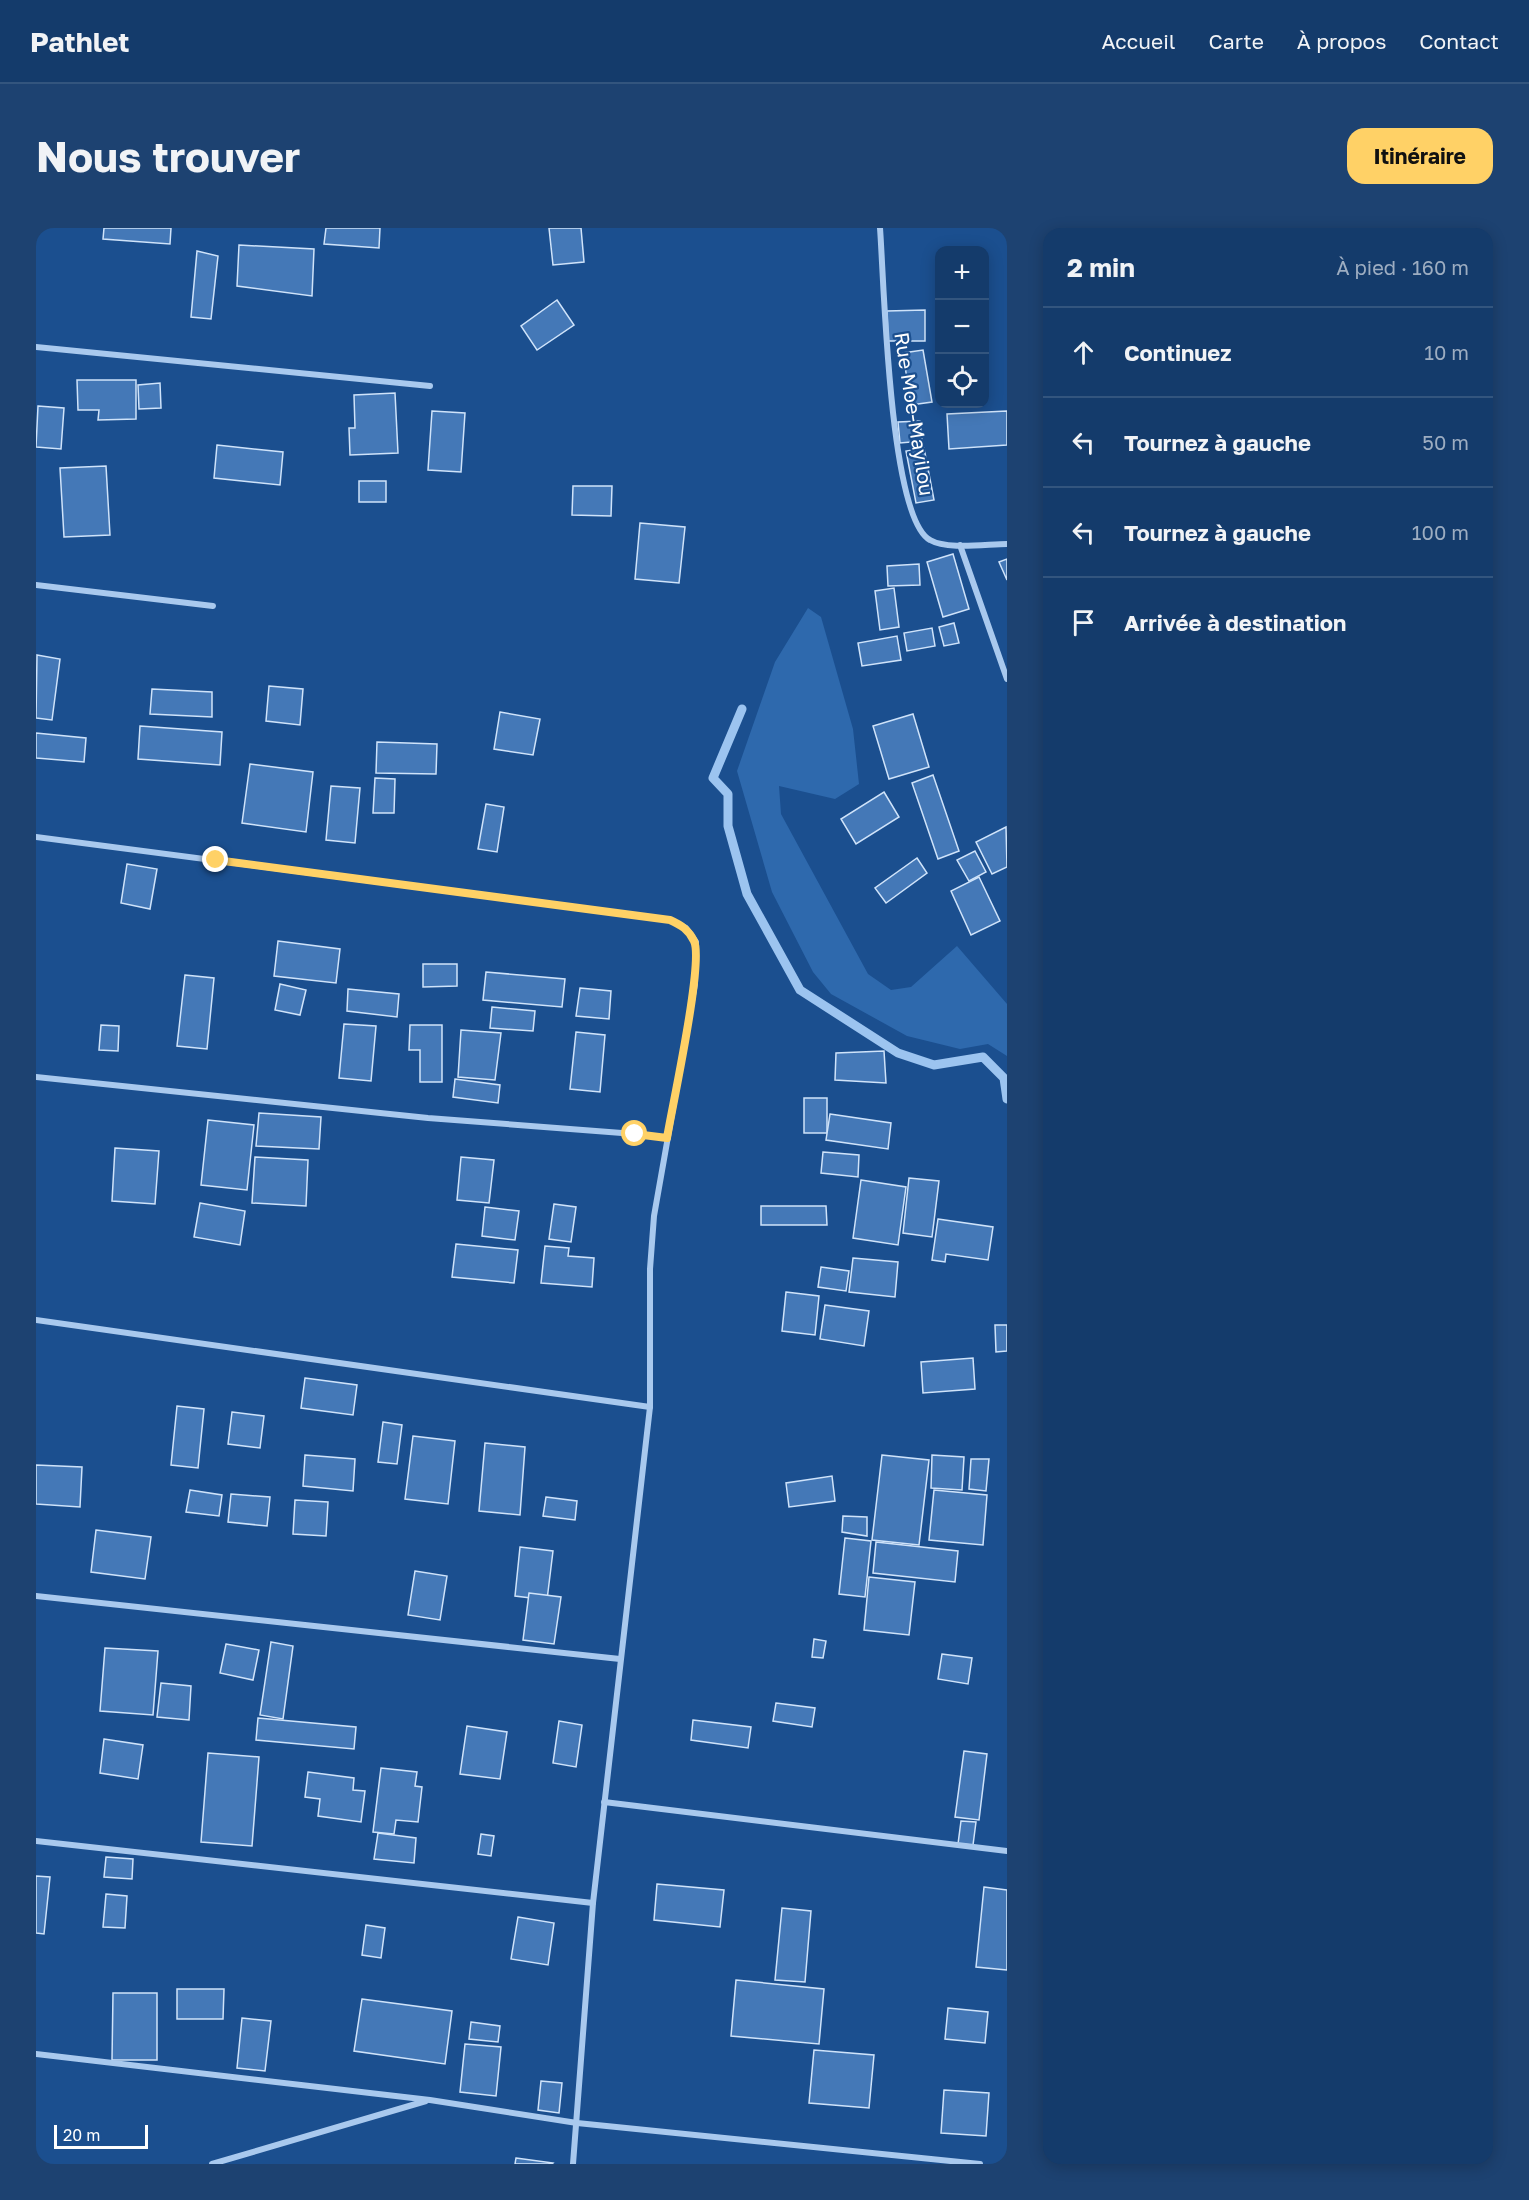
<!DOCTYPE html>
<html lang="fr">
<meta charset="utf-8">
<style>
:root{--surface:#143b6b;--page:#1d4271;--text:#f1f3f6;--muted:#9dadc1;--line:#33557e;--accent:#ffd166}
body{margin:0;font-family:"Golos Text",sans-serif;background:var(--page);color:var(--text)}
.controls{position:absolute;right:18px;top:18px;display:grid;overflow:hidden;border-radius:12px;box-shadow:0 3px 15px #0003}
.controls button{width:54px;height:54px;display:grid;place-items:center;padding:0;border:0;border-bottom:2px solid var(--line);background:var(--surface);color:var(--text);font:30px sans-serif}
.scale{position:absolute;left:18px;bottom:15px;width:94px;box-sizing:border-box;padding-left:6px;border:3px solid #fff;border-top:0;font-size:16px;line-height:21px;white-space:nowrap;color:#fff;-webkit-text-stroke:4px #1b4f8f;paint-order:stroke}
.stop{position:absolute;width:18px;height:18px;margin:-14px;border:4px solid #ffd166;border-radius:50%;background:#fff}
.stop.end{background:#ffd166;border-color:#fff;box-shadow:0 2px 6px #0008}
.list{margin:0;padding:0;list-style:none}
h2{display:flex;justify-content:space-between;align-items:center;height:78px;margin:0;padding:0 24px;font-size:26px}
h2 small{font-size:20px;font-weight:400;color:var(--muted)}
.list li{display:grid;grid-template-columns:39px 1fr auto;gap:18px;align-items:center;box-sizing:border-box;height:90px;padding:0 24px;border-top:2px solid var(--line)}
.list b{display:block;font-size:22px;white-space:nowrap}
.list em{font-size:20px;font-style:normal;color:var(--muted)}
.icon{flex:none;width:33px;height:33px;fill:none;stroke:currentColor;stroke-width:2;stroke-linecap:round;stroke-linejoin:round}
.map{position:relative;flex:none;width:971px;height:1936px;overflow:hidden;border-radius:18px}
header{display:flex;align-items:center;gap:36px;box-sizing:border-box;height:84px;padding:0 30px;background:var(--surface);border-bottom:2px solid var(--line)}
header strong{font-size:28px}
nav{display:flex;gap:33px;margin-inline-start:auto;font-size:21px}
.intro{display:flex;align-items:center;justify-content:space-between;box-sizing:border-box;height:144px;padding:0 36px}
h1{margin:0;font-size:42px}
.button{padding:15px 27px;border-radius:18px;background:var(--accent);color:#111;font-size:21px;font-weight:700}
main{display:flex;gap:36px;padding:0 36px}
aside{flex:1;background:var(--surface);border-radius:18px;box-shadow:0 3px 15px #0003}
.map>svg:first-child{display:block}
</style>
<header>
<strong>Pathlet</strong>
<nav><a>Accueil</a><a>Carte</a><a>À propos</a><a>Contact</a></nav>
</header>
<div class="intro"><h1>Nous trouver</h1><a class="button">Itinéraire</a></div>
<main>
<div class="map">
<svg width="971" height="1936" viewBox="0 0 971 1936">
<rect width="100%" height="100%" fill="#1b4f8f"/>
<polygon fill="#2e69ad" points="772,380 785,389 817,501 823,556 799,571 743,558 745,586 832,746 855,762 875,759 921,718 971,776 971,828 952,816 924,821 871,808 795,766 777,744 736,664 701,543 739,434"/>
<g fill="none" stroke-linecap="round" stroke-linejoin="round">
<polyline stroke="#9cc4f0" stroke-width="9" points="706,481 677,550 692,566 692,598 711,666 764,762 862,825 898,837 947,829 968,850 971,871"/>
</g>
<g fill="#4478b7" stroke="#cfe3fa" stroke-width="1.5">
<polygon points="68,0 135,0 134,16 67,11"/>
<polygon points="290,0 344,0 343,20 288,16"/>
<polygon points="513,0 545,0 548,34 517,37"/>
<polygon points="203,17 278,21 276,68 201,58"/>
<polygon points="161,23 182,28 175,91 155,89"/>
<polygon points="521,72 538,97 501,122 485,98"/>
<polygon points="889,82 889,113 852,113 851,83"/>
<polygon points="887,122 896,174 875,177 867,125"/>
<polygon points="41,152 100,152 100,191 62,192 63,182 42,182"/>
<polygon points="124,155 125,180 103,181 102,157"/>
<polygon points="359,165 362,225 314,227 313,200 319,200 318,167"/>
<polygon points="2,178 28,180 25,221 0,219"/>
<polygon points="396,183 429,185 425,244 392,242"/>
<polygon points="971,183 971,217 913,221 911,186"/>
<polygon points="884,193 886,213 864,215 862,194"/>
<polygon points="181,217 247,224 244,257 178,250"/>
<polygon points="888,220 898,272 880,275 870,223"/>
<polygon points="70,238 74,307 28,309 24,240"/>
<rect x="323" y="253" width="27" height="21"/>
<polygon points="537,258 576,258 575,288 536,287"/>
<polygon points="604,295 649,299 643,355 599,351"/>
<polygon points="917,326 933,381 907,389 891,334"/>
<polygon points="971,331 971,352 963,334"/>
<polygon points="883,336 884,357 852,358 851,338"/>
<polygon points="858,360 863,399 844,402 839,363"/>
<polygon points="918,395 923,415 908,418 903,399"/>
<polygon points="896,400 899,418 871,423 868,405"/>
<polygon points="861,408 865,432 826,438 822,415"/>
<polygon points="1,427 24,431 16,492 0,490"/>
<polygon points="233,458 267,461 264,497 230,493"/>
<polygon points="116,461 176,464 176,489 114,486"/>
<polygon points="464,484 504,491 497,527 458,521"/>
<polygon points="877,486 893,539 853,551 837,498"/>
<polygon points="104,498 186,504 184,537 102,531"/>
<polygon points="0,505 50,510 48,534 0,530"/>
<polygon points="341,514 401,516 400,546 340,545"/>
<polygon points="214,536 277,544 270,604 206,595"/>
<polygon points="897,547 923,623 902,631 876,555"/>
<polygon points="339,550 359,551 358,585 337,585"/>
<polygon points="295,558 324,560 319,615 290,612"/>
<polygon points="848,564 863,589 820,616 805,591"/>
<polygon points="450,576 468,579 461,624 442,621"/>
<polygon points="970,599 971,639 956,646 940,614"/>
<polygon points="939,623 950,644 933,653 921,632"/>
<polygon points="881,630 891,645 850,675 839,660"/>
<polygon points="91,636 121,641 114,681 85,675"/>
<polygon points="943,649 964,693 935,707 915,663"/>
<polygon points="242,713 304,721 300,755 238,748"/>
<polygon points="387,736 421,736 421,758 387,759"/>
<polygon points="450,744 529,751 526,779 447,772"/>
<polygon points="149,747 178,750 171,821 141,818"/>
<polygon points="244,756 270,762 264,787 239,782"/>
<polygon points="544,760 575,763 573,791 540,788"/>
<polygon points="312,761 363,766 361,789 311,783"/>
<polygon points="456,779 499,783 497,803 454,800"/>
<polygon points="308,796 340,798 335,853 303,850"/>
<polygon points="65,797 83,798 82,823 63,822"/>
<polygon points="374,797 406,797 406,854 384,854 384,822 373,822"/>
<polygon points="425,802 465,805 459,852 422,849"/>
<polygon points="540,804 569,807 564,864 534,861"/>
<polygon points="848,823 850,855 799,852 800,825"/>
<polygon points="419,851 464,857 462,875 417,869"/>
<rect x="768" y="870" width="23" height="35"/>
<polygon points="223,885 285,889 283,921 220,918"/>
<polygon points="794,886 855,895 852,921 790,912"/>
<polygon points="172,892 218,897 211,962 165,957"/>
<polygon points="79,920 123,923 119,976 76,973"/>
<polygon points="787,924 823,927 822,949 785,945"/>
<polygon points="219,929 272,932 270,978 216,975"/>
<polygon points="425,929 458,932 453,975 421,972"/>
<polygon points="873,950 903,953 896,1009 867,1005"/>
<polygon points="825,952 870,959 862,1017 817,1010"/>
<polygon points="164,975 209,983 204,1017 158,1009"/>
<polygon points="518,976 540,979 535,1014 513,1011"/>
<polygon points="725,978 790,978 791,997 725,997"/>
<polygon points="449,979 483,983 479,1012 446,1008"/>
<polygon points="902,991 957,999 952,1032 910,1026 909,1034 896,1032"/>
<polygon points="420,1016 482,1022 478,1055 416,1049"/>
<polygon points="509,1018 533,1020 532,1028 558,1030 556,1059 505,1055"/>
<polygon points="817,1030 862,1034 859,1069 813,1064"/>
<polygon points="785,1039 813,1043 810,1063 782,1059"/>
<polygon points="750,1064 783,1068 779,1107 746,1103"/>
<polygon points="789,1077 833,1083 828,1118 784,1111"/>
<polygon points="959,1097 971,1097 971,1123 960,1124"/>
<polygon points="937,1130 939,1161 887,1165 885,1134"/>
<polygon points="269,1150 321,1157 317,1187 265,1180"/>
<polygon points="141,1178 168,1181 162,1240 135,1237"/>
<polygon points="196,1184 228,1188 224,1220 192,1216"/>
<polygon points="347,1194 366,1197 361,1236 342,1234"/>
<polygon points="377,1208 419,1213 412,1276 369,1271"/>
<polygon points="449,1215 489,1219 484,1287 443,1283"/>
<polygon points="269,1227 319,1231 317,1263 267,1258"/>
<polygon points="846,1227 893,1232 883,1317 836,1312"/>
<polygon points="896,1227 928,1229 926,1262 895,1260"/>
<polygon points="935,1231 953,1231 950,1263 933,1261"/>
<polygon points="0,1237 46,1239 44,1279 0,1276"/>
<polygon points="796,1248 799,1273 753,1279 750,1255"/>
<polygon points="154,1262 186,1267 183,1288 150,1284"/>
<polygon points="898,1262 951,1267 947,1317 893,1312"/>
<polygon points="195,1266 234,1269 231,1298 192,1294"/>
<polygon points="510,1269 541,1273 539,1292 507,1288"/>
<polygon points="259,1272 292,1274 290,1308 257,1306"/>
<polygon points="807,1288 831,1289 831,1308 806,1304"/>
<polygon points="60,1302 115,1309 109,1351 55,1344"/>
<polygon points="809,1310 835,1313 829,1369 803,1366"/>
<polygon points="840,1314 922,1323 919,1354 837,1345"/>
<polygon points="484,1319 517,1323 511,1372 479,1368"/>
<polygon points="379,1343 411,1348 404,1392 372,1387"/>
<polygon points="833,1349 879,1354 873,1407 828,1402"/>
<polygon points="493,1365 525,1369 518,1416 487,1412"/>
<polygon points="778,1411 790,1413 787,1430 776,1429"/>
<polygon points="235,1414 257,1418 247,1491 224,1487"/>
<polygon points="190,1416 223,1422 217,1452 184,1445"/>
<polygon points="69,1420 122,1423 117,1487 64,1483"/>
<polygon points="906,1426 936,1430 932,1456 902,1451"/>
<polygon points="125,1455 155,1458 153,1492 121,1489"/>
<polygon points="740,1475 779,1480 776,1499 737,1493"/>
<polygon points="222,1490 320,1499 318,1521 220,1512"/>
<polygon points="657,1492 715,1499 712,1520 655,1512"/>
<polygon points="523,1493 546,1497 540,1539 517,1535"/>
<polygon points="431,1498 471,1504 464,1551 424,1546"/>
<polygon points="68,1511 107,1517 102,1551 64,1545"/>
<polygon points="928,1523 951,1526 943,1592 919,1589"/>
<polygon points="172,1525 223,1529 216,1618 165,1614"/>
<polygon points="345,1540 381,1544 379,1558 386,1559 382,1594 360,1592 358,1606 337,1604"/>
<polygon points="272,1544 318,1550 317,1562 329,1563 325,1594 282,1588 284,1571 269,1569"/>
<polygon points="925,1593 940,1594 937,1617 922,1616"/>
<polygon points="342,1605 380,1610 378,1635 338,1631"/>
<polygon points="445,1606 458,1608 455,1628 442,1626"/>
<polygon points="70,1629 97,1631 96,1651 68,1649"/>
<polygon points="0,1648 14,1649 8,1706 0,1705"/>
<polygon points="621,1656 688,1662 684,1699 618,1692"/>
<polygon points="948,1659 971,1662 971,1742 940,1739"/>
<polygon points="70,1666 91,1668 89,1700 67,1699"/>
<polygon points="746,1680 775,1683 769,1754 739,1752"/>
<polygon points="482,1689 518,1695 512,1737 475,1731"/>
<polygon points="330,1697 349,1700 345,1730 326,1727"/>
<polygon points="700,1752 788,1761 783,1816 695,1808"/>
<polygon points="141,1761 188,1761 187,1791 141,1791"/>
<polygon points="77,1765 121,1765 121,1832 76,1832"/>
<polygon points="326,1771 416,1783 409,1836 318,1823"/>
<polygon points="912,1780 952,1784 949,1815 909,1811"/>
<polygon points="206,1790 235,1793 229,1843 201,1840"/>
<polygon points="435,1794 464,1798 462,1814 433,1811"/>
<polygon points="429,1816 465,1819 460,1868 424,1864"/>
<polygon points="778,1822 838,1827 833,1880 773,1875"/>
<polygon points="505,1853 526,1855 523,1885 502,1882"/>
<polygon points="908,1862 953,1865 950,1908 905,1905"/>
<polygon points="480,1930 517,1935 516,1936 479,1936"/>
</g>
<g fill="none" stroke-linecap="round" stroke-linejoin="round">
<g stroke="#a9c9ee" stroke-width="6">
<path d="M844,0C848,51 853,290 894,312C911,322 951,316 971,316"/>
<polyline points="0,119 394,158"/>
<polyline points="924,317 971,451"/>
<polyline points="0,357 177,378"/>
<polyline points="0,609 634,692 650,700 660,714 659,756 618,988 614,1041 614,1179 557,1675 537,1936"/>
<polyline points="0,849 392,890 599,906 631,910"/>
<polyline points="0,1092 614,1179"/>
<polyline points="0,1368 584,1431"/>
<polyline points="568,1574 971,1623"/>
<polyline points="0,1613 557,1675"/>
<polyline points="0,1826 394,1872 541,1895 944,1936"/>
<polyline points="176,1936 390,1873"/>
</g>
</g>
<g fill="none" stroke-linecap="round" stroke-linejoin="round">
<path stroke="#ffd166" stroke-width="8" d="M180,632L634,692C645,697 653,702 658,713C668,734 636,879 631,910L599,906"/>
</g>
<g text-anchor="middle" stroke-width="4.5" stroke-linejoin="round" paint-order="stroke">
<g font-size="20" fill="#fff" stroke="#1b4f8f">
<text transform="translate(878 186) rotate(81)" y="7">Rue Moe-Mayilou</text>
</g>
</g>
</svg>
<div class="controls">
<button>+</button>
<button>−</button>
<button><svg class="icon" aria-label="locate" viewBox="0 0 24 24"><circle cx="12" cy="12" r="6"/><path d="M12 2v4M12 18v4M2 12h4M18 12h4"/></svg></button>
</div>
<div class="scale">20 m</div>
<div class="stop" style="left:599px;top:906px"></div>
<div class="stop end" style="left:180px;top:632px"></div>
</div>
<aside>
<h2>2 min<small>À pied · 160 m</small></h2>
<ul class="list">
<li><svg class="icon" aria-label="ahead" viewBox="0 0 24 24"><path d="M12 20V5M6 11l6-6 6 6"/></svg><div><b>Continuez</b></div><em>10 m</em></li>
<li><svg class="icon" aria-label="left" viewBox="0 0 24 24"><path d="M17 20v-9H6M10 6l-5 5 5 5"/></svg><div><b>Tournez à gauche</b></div><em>50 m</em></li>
<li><svg class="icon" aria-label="left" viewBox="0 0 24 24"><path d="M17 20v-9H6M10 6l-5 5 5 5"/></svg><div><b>Tournez à gauche</b></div><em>100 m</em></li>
<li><svg class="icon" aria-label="arrive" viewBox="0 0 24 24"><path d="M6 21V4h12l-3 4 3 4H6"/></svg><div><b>Arrivée à destination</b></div></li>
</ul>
</aside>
</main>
